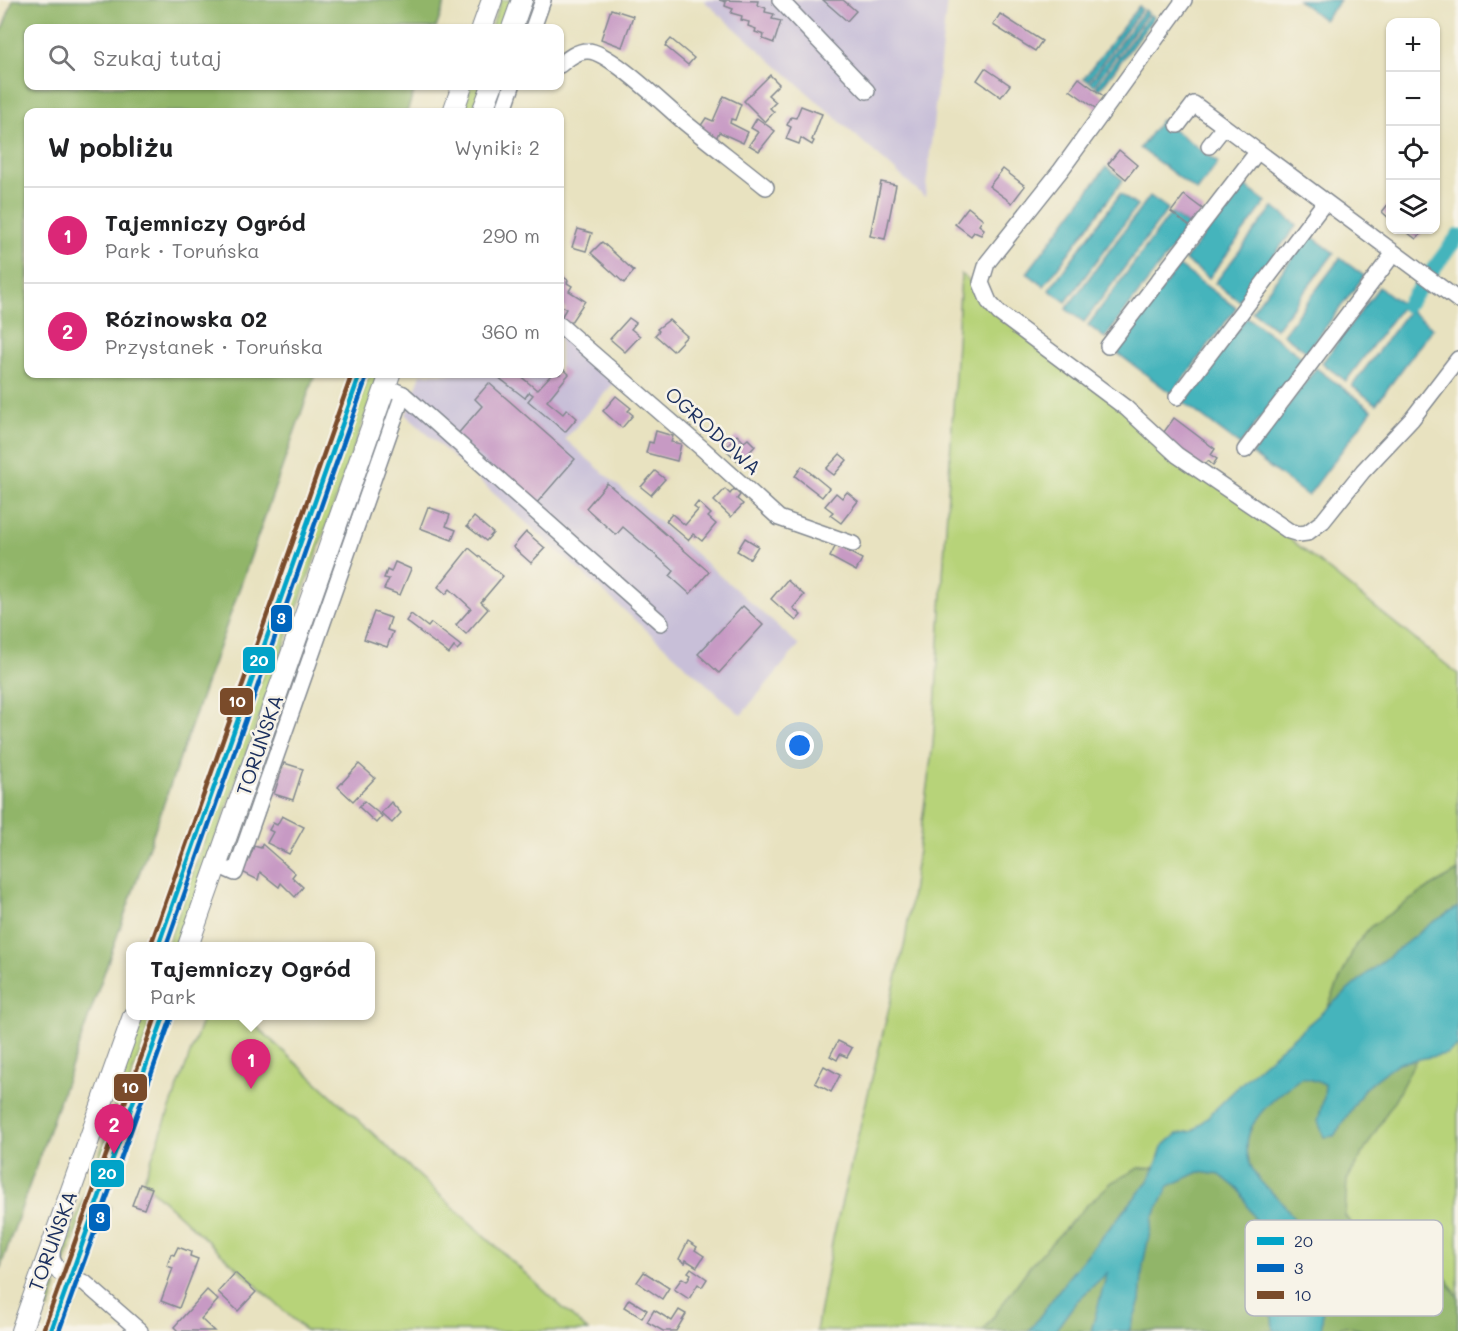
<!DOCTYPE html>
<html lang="pl">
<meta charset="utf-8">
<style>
:root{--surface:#fff;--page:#f2f2f2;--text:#202124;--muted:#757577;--line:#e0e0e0;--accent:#db2777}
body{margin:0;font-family:Mali,sans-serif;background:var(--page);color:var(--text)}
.controls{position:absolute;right:18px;top:18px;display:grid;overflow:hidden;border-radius:12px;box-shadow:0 2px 4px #0004}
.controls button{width:54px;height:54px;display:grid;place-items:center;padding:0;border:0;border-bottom:2px solid var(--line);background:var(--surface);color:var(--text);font:30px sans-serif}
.you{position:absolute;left:800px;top:746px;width:21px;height:21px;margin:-15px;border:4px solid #fff;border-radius:50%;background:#1a73e8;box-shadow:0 0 0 9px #1a73e833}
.badge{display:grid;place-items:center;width:39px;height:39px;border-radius:50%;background:var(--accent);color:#fff;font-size:20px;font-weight:700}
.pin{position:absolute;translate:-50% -50px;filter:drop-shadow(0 2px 3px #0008)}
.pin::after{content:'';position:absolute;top:32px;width:21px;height:18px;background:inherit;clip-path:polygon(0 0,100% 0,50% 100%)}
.popup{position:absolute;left:126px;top:942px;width:249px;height:78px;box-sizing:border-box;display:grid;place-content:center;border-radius:12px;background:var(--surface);filter:drop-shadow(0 2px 4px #0005);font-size:20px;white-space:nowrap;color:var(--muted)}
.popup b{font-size:22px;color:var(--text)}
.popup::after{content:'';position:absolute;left:50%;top:100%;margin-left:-12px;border:12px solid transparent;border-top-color:var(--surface)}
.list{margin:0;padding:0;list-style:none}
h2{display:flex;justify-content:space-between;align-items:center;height:78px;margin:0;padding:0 24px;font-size:26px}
h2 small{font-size:20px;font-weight:400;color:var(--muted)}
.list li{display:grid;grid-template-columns:39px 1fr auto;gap:18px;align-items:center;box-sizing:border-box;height:96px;padding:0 24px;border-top:2px solid var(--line)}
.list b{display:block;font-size:22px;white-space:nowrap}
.list p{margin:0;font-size:20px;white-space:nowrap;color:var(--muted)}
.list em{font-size:20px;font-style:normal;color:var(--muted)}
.icon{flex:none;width:33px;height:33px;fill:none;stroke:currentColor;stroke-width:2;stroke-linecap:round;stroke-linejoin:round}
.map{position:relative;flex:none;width:1458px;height:1331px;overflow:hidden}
.search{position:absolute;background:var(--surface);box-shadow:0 2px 4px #0004;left:24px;top:24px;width:540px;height:66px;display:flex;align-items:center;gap:15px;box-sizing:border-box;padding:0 21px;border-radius:12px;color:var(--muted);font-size:22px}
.panel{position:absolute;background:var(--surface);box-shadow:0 2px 4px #0004;left:24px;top:108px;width:540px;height:270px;border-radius:12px}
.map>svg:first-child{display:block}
</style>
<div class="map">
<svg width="1458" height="1331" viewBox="0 0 1458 1331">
<rect width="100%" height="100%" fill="#f7f3e8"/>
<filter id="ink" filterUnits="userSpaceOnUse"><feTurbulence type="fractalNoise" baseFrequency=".0167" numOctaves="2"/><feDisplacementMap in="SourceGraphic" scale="12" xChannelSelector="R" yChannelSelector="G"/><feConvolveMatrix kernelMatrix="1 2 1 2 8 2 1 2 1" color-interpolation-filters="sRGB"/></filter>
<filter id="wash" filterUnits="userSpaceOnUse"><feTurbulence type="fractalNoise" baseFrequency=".008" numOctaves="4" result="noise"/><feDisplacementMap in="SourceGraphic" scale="24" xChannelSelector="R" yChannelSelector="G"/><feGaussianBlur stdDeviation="1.35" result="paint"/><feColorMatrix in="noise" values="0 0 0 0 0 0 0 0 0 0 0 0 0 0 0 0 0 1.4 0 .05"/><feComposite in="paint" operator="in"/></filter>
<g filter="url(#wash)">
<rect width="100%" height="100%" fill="#e8e2c0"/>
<g fill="#c8bfd8">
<polygon points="703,0 947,0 925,197"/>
<polygon points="560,334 618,378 565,439 799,645 741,715 406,415 421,374 560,374"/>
</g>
<g fill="#b7d379" stroke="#69816c" stroke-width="1.5">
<polygon points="501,0 512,0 502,28 491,28"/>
<polygon points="471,86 482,86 472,112 462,112"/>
<polygon points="961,274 1458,674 1458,1331 816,1331 833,1238 905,942 933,744"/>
<polygon points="369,374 380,374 178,946 167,946"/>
<polygon points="387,408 390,408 232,862 230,863 228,860"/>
<polygon points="143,1016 153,1016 65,1263 63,1263 63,1255 107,1134 125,1065"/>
<polygon points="204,1016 245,1016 588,1331 306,1331 143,1182"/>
<path d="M110,1207L89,1266L90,1274C88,1271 87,1269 86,1265C85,1254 100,1212 110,1207Z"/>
<polygon points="50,1275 56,1287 49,1309 38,1305"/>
</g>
<g fill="#91b569" stroke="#567264" stroke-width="1.5">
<polygon points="13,0 446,0 436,28 28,28 28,86 416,86 407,112 28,112 28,374 315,374 0,1269 0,36"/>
<polygon points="1458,871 1458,1005 1434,1025 1398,1094 1347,1180 1345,1216 1358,1232 1376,1234 1405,1283 1416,1284 1433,1271 1443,1274 1458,1297 1458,1331 1365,1331 1346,1326 1329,1331 983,1331 1030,1266 1086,1206 1112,1182 1139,1168 1187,1167 1315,1035 1355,946 1370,927 1425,890"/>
</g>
<g fill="#44b4bc" stroke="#30728d" stroke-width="1.5">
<polygon points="1298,0 1340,0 1324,20"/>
<polygon points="1139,6 1142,9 1088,81 1084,78"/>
<polygon points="1145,10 1148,13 1094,85 1090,82"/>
<polygon points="1150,15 1154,17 1100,89 1096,87"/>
<polygon points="1161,120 1218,163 1197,191 1140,148"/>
<polygon points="1106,167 1123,180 1044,286 1027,273"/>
<polygon points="1242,184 1266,202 1209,278 1185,260"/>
<polygon points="1120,194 1137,206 1066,302 1049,290"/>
<polygon points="1150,196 1168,209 1084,322 1066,309"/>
<polygon points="1273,207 1297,225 1239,301 1215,283"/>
<polygon points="1171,213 1189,226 1105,338 1088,325"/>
<polygon points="1310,235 1334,253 1276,329 1252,311"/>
<polygon points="1340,258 1364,276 1307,352 1283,334"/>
<polygon points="1179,266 1236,308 1172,394 1115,351"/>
<polygon points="1379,287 1403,305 1346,381 1322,363"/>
<polygon points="1409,310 1433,328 1376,404 1352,386"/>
<polygon points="1247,317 1304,359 1240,445 1183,402"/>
<polygon points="1316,368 1372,410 1308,496 1252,454"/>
<path d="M1458,907V1046L1446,1054L1398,1063L1365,1088L1334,1136L1324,1137L1318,1121L1324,1097L1325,1084L1302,1077C1272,1100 1230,1129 1254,1172C1261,1186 1276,1194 1285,1206C1307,1234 1328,1296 1321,1331H1273L1269,1269L1256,1222L1240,1191L1220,1175L1199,1172L1169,1186L1153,1218L1143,1264L1140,1301L1129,1331H1091L1107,1273L1076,1302L1055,1331H1029L1067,1279L1146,1184L1155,1168L1162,1147L1177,1134L1193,1131L1251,1074L1370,971L1430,924Z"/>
</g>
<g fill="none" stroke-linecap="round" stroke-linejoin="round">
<g stroke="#44b4bc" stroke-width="15">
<polyline points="1431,272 1458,236"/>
<polyline points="1407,305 1425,281"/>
</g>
</g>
<g id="blocks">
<g fill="#c79ac4">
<polygon points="719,0 758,1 757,5 766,8 765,12 774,14 772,19 781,21 774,43 763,39 764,35 755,32 756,29 748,26 749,22 741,20 742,16 731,13 733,9 725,6 726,2"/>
<polygon points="823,0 843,0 856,11 847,21"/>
<polygon points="611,9 633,16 622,47 601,39"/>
<polygon points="1000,14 1042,41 1035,51 993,25"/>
<polygon points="671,39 694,58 688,65 665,46"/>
<polygon points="985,68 1010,85 1001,97 977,80"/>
<polygon points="770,75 779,84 768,95 776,102 770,108 774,112 765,122 744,101"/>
<polygon points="1079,78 1106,98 1098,110 1070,90"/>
<polygon points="724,96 741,104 735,120 731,119 730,123 748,132 743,143 719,132 715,141 700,127 706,118 713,121"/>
<polygon points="801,106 822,114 812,140 814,141 812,145 801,138 799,144 786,139 791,127 787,125 791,117 796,118"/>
<polygon points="757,118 775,131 759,151 749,145 758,132 751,128"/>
<polygon points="1119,150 1137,165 1126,179 1108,164"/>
<polygon points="1003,169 1025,186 1012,203 989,186"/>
<polygon points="881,182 896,185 885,239 870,236"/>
<polygon points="1184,195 1204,210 1191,227 1171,212"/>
<polygon points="1390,202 1390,219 1382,212"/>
<polygon points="968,207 983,219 979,225 984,229 981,235 974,232 971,236 955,224"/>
<polygon points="578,229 592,233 586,251 572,247"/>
<polygon points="1404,230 1424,230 1416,239"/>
<polygon points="602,242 634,271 624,283 591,253"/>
<polygon points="562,276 568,280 567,283 572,286 569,291 585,301 569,325 560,319 566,309 560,305 560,280"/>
<polygon points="629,318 636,323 631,329 640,336 625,352 610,339"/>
<polygon points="669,320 687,336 673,351 655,335 659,331 657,329"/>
<polygon points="560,366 569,374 547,401 563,414 567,409 577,418 565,432 528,401 533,395 529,392 525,398 494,374 518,374 537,390 552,374 560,374"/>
<polygon points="489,383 575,459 535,505 456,436 482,406 475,399"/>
<polygon points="616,396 631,408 628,411 633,415 622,428 603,411"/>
<polygon points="1174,418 1215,449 1211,455 1217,459 1213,465 1208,461 1202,468 1161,436"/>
<polygon points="656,431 673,436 671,442 681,444 677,461 646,453 649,442 653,443"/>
<polygon points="737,435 744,442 748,439 755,446 740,463 725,449"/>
<polygon points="840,454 847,460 834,475 826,469"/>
<polygon points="802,466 829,488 822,497 795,476"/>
<polygon points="655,471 665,479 651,495 641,487"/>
<polygon points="607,483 709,572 690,594 670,576 674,571 623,527 616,535 586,508"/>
<polygon points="725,489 730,494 734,489 740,495 737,499 743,504 731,517 714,501"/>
<polygon points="847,492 858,501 841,523 830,515 833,512 825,506 836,493 842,498"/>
<polygon points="698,502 711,514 708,517 716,524 702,541 693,534 688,540 666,521 672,514 685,525 698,510 694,507"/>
<polygon points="428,507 450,515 446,526 456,530 452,540 420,528"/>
<polygon points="474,517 493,533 486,541 467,526"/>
<polygon points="526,532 545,548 531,563 513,547"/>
<polygon points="745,538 758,546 750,559 737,551"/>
<polygon points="836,545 862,559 856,571 830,557"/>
<polygon points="469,548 503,576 481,602 488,609 466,634 456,625 471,608 450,589 446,594 438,587"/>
<polygon points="395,562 411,569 400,595 384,589 389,579 384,578 387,570 391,572"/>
<polygon points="787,580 804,595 793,608 801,615 796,621 771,599"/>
<polygon points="743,606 763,625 719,673 698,654"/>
<polygon points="374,612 391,618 387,630 393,632 387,647 364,639"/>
<polygon points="411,614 428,627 431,623 461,646 457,650 454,647 449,654 406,621"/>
<polygon points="284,763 303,769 293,800 274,794"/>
<polygon points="359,764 375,778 353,801 338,787"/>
<polygon points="364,801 382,816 376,823 359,807"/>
<polygon points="391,802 401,813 392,823 381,813"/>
<polygon points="282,816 304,827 289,854 267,843 273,832 269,830 273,823 277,825"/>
<polygon points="262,844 295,873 292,877 303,887 295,897 281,883 279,887 260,872 258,880 240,871 244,861 248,862 254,846 261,848"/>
<polygon points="838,1041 852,1048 847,1057 840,1054 837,1060 830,1056"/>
<polygon points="824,1066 840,1075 831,1092 815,1083"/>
<polygon points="140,1184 152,1188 144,1209 132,1205"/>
<polygon points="688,1241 697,1247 695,1250 704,1256 697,1267 686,1260 685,1263 679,1259"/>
<polygon points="178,1247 191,1252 190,1256 198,1259 179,1308 161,1301 173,1268 167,1266 171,1254 174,1255"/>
<polygon points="691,1268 707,1279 702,1287 698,1284 689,1299 674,1289 682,1278 687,1281 691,1274 688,1272"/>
<polygon points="644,1272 669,1288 662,1299 637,1282"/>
<polygon points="235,1273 256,1292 238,1311 218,1292"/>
<polygon points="207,1290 218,1300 201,1319 214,1331 178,1331 174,1327"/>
<polygon points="629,1299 647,1310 642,1318 624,1307"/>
<polygon points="654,1310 672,1321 679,1310 686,1314 676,1331 663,1331 647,1322"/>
</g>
</g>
</g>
<g filter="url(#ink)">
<use href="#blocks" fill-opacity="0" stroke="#82888f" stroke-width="1.5"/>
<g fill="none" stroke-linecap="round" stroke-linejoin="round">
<defs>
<g id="minor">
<polyline points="780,0 867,91"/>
<polyline points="1184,0 1061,170 987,263 981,283 989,302 999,313 1126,408 1177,455 1289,531 1299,534 1307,533 1323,521 1363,471 1412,419 1458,359"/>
<polyline points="533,28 543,0"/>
<path d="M560,65C567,59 578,50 588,51C609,51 665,106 683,121C711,144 739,165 766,187"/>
<polyline points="503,112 512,86"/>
<polyline points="1178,125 1194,104 1458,300"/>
<polyline points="1209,146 1224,127"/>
<polyline points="560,325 704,450 779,518 853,544"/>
<polyline points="1108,346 1258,151"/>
<polyline points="403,394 661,623"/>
<polyline points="1177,397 1325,202"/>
<polyline points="1245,450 1394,253"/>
<polyline points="217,865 235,873 403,394 386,387"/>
<polyline points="52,1246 52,1259 59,1272 85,1283 140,1331"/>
</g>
<g id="major">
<polyline points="482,28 492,0"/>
<polyline points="512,28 522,0"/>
<polyline points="453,112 462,86"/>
<polyline points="482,112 492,86"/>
<polyline points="158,946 360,374"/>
<polyline points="188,946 390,374"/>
<polyline points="21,1331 133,1016"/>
<polyline points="51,1331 164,1016"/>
</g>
</defs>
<use href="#minor" stroke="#82888f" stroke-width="18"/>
<use href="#major" stroke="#82888f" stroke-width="22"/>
<use href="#minor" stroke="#fff" stroke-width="15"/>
<use href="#major" stroke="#fff" stroke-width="20"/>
<defs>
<g id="bus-1">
<polyline points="158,946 360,374"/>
<polyline points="51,1331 164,1016"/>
</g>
<g id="bus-2">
<polyline points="166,946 367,376"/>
<polyline points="59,1331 171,1019"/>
</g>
<g id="bus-3">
<polyline points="151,944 352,374"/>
<polyline points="44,1328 156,1016"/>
</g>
</defs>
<use href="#bus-1" stroke="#f7f3e8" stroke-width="9"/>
<use href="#bus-2" stroke="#f7f3e8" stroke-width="9"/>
<use href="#bus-3" stroke="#f7f3e8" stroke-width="9"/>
<use href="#bus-1" stroke="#01a3c8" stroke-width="4.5"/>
<use href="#bus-2" stroke="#0065bd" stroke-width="4.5"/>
<use href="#bus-3" stroke="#7a4b2a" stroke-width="4.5"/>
</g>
</g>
<g text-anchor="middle" stroke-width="5" stroke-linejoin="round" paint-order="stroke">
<g font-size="20" fill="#1b2f5e" stroke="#f7f3e8">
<text transform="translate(713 431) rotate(42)" y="7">OGRODOWA</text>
<text transform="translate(260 745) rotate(-71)" y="7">TORUŃSKA</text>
<text transform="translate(53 1241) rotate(-70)" y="7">TORUŃSKA</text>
</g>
</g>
<rect x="1245" y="1220" width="198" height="96" rx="9" fill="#f7f3e8" stroke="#b5b8bf" stroke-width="1.5"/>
<rect x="1257" y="1237" width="27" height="8" fill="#01a3c8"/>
<rect x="1257" y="1264" width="27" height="8" fill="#0065bd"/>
<rect x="1257" y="1291" width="27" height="8" fill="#7a4b2a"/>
<g font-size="16" fill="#1b2f5e">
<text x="1294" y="1247">20</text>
<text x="1294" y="1274">3</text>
<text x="1294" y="1301">10</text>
</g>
<g stroke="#f7f3e8" stroke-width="2">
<rect x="270" y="604" width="23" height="29" rx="6" fill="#0065bd"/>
<rect x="242" y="646" width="34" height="28" rx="6" fill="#01a3c8"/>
<rect x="219" y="687" width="35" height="29" rx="6" fill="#7a4b2a"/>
<rect x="113" y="1073" width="35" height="29" rx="6" fill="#7a4b2a"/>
<rect x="90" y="1159" width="35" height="29" rx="6" fill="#01a3c8"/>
<rect x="88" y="1203" width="23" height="29" rx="6" fill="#0065bd"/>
</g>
<g font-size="16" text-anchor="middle" font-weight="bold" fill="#fff">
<text x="281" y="624">3</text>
<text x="259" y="666">20</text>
<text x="237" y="707">10</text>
<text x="130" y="1093">10</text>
<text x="107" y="1179">20</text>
<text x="100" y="1223">3</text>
</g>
</svg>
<div class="controls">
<button>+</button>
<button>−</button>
<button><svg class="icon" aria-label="locate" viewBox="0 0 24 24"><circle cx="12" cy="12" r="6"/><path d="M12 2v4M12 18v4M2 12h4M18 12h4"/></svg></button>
<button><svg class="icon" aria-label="layers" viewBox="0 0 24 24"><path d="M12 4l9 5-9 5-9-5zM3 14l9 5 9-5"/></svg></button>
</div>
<div class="you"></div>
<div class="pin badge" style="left:251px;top:1089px">1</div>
<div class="popup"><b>Tajemniczy Ogród</b>Park</div>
<div class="pin badge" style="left:114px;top:1154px">2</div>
<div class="search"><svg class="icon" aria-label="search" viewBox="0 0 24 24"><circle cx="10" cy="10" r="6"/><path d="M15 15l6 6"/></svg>Szukaj tutaj</div>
<section class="panel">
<h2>W pobliżu<small>Wyniki: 2</small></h2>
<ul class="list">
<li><span class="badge">1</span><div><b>Tajemniczy Ogród</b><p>Park · Toruńska</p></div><em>290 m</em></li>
<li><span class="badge">2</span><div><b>Rózinowska 02</b><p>Przystanek · Toruńska</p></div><em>360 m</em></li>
</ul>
</section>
</div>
